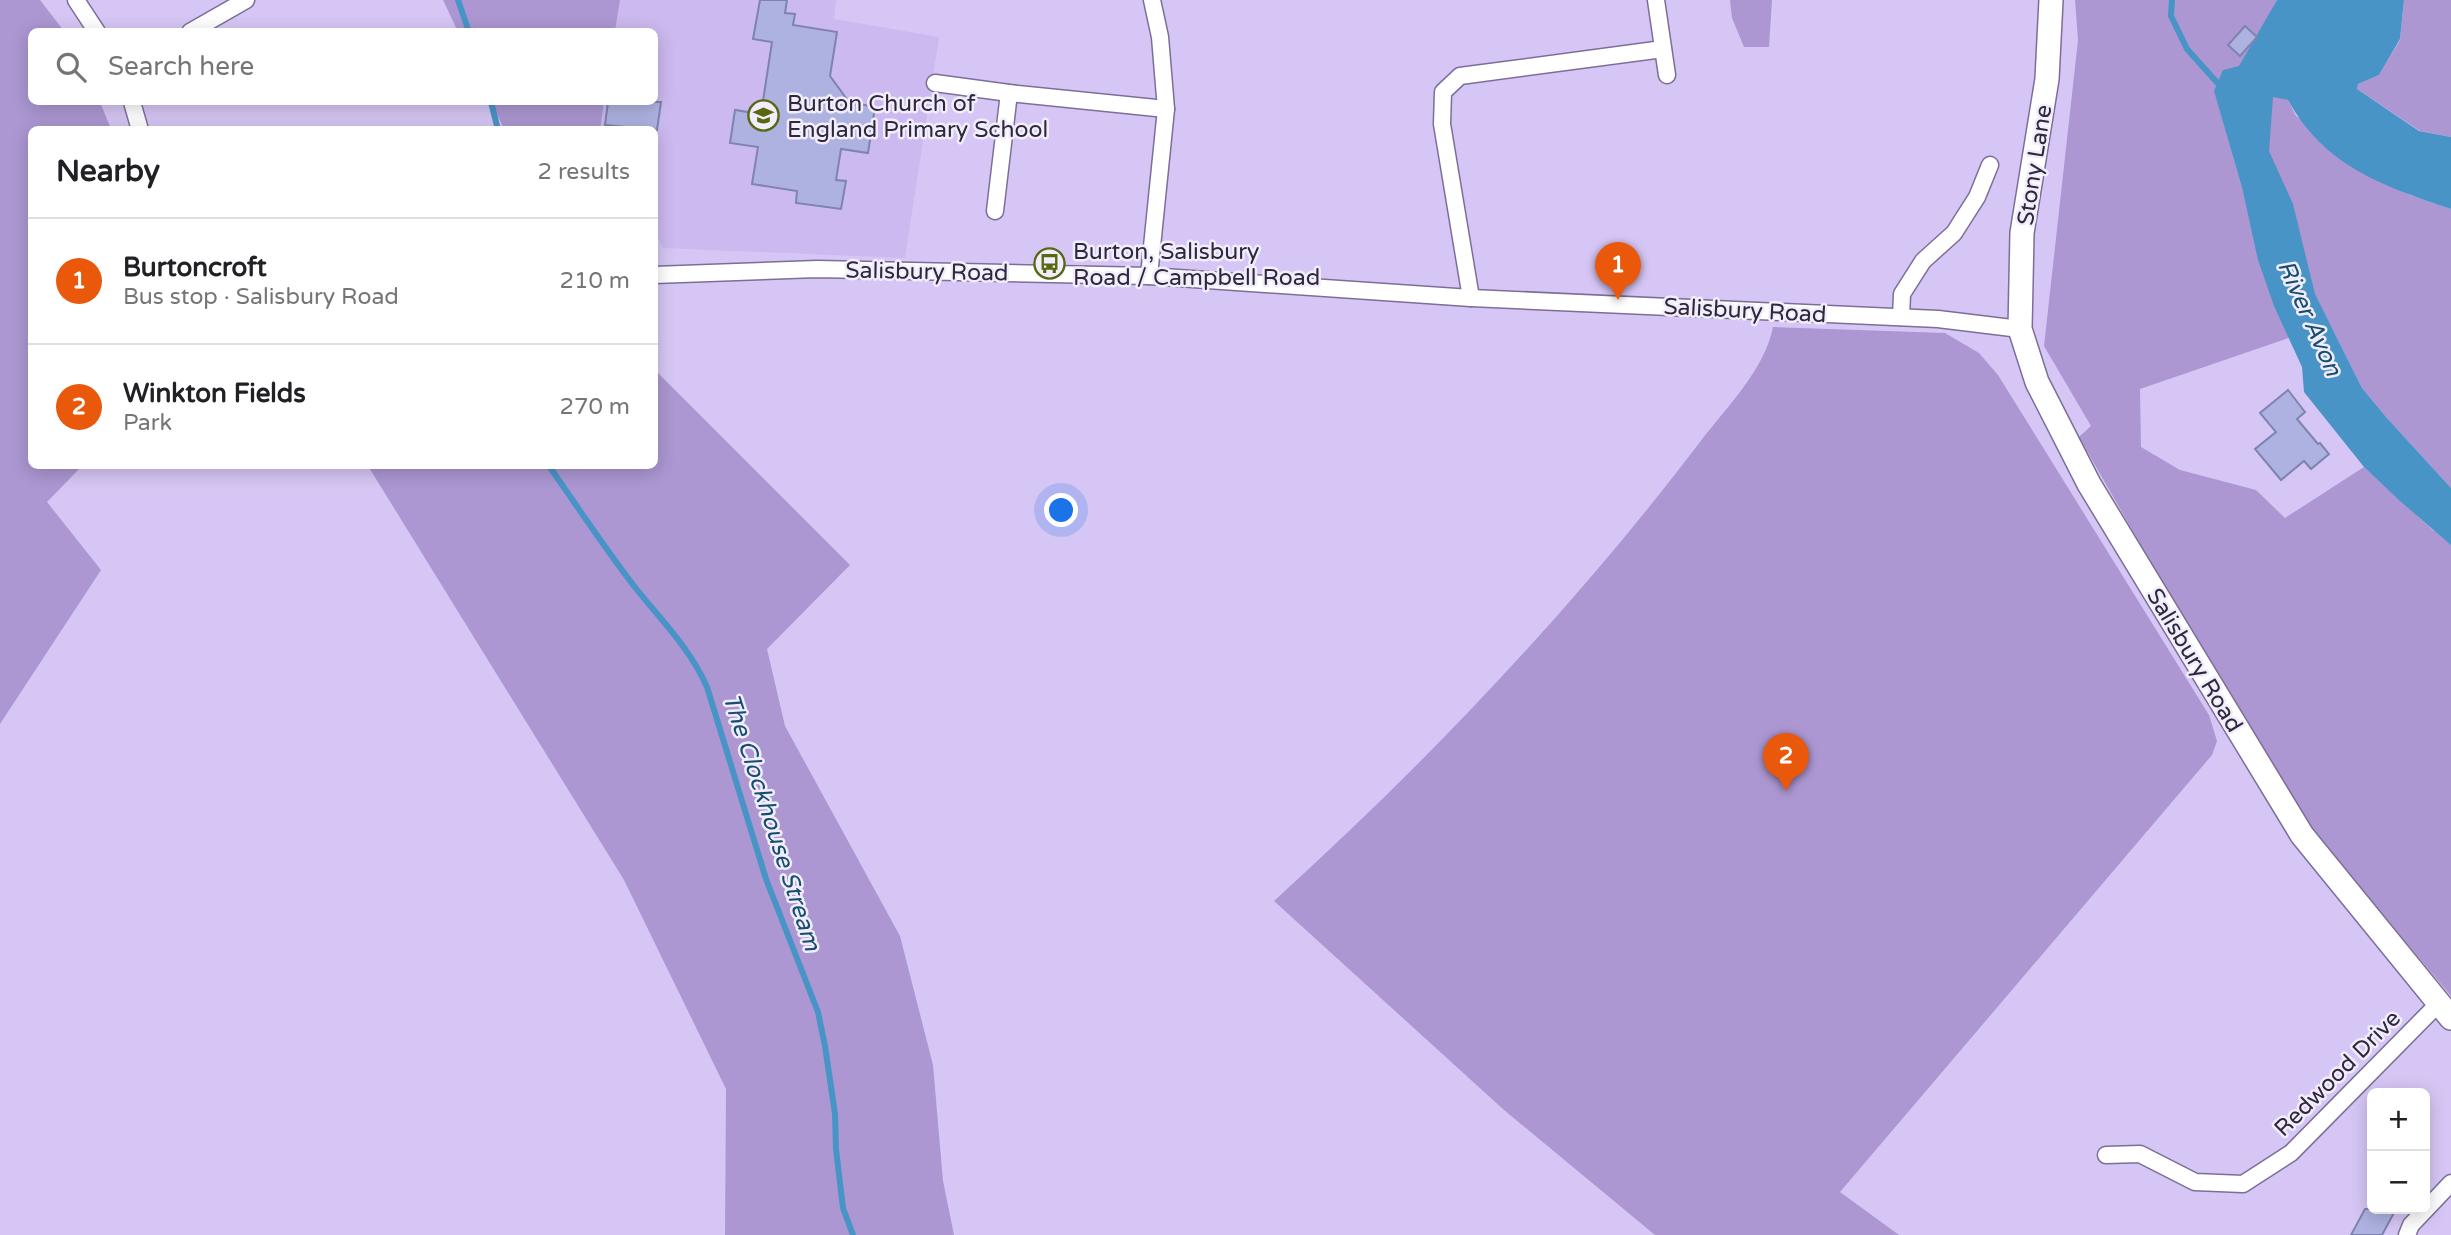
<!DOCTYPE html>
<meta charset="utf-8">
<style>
:root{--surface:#fff;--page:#f2f2f2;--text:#202124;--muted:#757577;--line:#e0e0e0;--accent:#ea580c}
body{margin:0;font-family:"Varela Round",sans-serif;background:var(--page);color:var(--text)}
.controls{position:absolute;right:21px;bottom:21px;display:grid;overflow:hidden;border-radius:10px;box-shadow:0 4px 18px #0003}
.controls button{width:63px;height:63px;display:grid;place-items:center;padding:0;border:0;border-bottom:2px solid var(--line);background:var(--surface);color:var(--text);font:35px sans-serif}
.you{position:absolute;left:1062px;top:511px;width:24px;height:24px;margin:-18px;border:5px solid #fff;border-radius:50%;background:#1a73e8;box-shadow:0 0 0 10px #1a73e833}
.badge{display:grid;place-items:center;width:46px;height:46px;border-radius:50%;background:var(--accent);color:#fff;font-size:23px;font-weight:700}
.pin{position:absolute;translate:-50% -58px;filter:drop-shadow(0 2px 4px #0008)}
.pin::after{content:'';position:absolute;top:37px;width:24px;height:21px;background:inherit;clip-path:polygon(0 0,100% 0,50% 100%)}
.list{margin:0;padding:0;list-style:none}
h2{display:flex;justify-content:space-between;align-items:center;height:91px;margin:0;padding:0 28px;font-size:30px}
h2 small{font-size:23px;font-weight:400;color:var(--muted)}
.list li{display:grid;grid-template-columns:46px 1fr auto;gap:21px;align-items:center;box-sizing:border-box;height:126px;padding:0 28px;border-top:2px solid var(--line)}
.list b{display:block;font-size:26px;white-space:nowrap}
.list p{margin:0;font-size:23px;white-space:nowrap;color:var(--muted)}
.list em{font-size:23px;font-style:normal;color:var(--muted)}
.icon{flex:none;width:38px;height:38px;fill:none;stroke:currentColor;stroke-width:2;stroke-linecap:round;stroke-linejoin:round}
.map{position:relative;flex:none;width:2451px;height:1235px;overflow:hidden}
.search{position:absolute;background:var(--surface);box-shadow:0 4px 18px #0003;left:28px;top:28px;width:630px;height:77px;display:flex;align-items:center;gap:18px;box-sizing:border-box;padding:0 24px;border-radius:10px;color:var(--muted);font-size:26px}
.panel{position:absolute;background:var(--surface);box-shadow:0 4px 18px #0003;left:28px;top:126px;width:630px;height:343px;border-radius:10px}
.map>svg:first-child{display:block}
</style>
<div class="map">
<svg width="2451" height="1235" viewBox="0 0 2451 1235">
<rect width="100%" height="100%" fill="#d6c6f5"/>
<polygon fill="#ccb9ef" points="620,0 836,0 834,19 939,37 905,258 663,248 655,233 654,130 600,130 604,102 654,102 654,32 615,31"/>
<g fill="#ac97d2">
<polygon points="0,0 40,0 64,31 32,32 32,102 100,102 111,129 32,130 32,466 82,466 47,502 101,570 0,724"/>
<polygon points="443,0 620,0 615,31 458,32"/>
<polygon points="1730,0 1772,0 1769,47 1744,47 1732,18"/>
<polygon points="2075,0 2277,0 2273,7 2273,96 2288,100 2296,116 2410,195 2451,209 2451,488 2386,417 2362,388 2331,326 2289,338 2140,389 2141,447 2180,470 2256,490 2285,518 2364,467 2434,531 2451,522 2451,996 2316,836 2215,675 2079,437 2091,426 2044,346 2078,40"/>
<polygon points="2404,0 2451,0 2451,137 2420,131 2357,89 2358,84 2379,75 2400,40"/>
<polygon points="491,102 604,102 600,130 504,129"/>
<path d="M1773,327L1945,333L1979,353L1998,375L2209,715L2217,741L2212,755L1840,1192L1899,1235H1655L1504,1110L1274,901C1429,760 1573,609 1700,442C1726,408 1765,369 1773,327Z"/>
<polygon points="655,370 850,565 767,649 785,726 900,936 933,1065 943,1181 954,1235 725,1235 726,1089 624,880 368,466 654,466"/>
</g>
<path fill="#4994c7" d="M2277,0H2404L2400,39L2379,75L2358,84L2357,89L2419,131L2451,137V209C2383,186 2324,166 2288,100L2273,97L2269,151L2293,204L2315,294L2362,388L2386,417L2451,488V545L2400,501L2364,467L2304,392L2302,367L2274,306L2258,260L2242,187L2214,91L2223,70L2239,66Z"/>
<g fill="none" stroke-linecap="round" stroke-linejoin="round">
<g stroke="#4994c7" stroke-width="6">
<polyline points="458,0 469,32"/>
<polyline points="2172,0 2171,16 2187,49 2222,88"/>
<polyline points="491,102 498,130"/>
<path d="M549,466C577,506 604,547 634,586C660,619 690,648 707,687L766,879L818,1012L825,1046L835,1114L836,1149L843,1208L853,1235"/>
</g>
</g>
<g fill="#adb2e0" stroke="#7f83af" stroke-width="2">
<polygon points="760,0 787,0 785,13 795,14 793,25 837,32 830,76 849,102 875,107 868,153 841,149 836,180 846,181 841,209 796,203 797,191 752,184 758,147 730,143 735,110 761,114 772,42 753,39"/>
<polygon points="2245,26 2257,37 2240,56 2228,45"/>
<polygon points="608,102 661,102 657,130 605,125"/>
<polygon points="2288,390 2305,412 2297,419 2318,444 2320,443 2329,454 2311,469 2304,461 2281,480 2255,449 2276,432 2260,413"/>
<polygon points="2365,1209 2396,1209 2382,1235 2351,1235"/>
</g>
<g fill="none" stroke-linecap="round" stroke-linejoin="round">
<defs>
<g id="street">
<polyline points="76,0 97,32"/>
<polyline points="1656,0 1667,75"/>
<polyline points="190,32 246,0"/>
<polyline points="935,83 1009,93 1166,109"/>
<polyline points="132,102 140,130"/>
<polyline points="995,211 1009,93"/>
<polyline points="654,275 817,269 1149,276 1471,298 1938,319 2020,329"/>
<polyline points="1149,276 1166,109 1160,37 1152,0"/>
<polyline points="1471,298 1442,124 1443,92 1460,76 1663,49"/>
<polyline points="1901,317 1902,294 1923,261 1954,233 1977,197 1990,165"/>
<polyline points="2106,1155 2140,1154 2195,1182 2243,1184 2291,1153 2439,1003"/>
<polyline points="2407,1235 2411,1225 2451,1183"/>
</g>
<polyline id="secondary" points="2051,0 2047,79 2022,233 2020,329 2037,382 2089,484 2302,835 2451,1018"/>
</defs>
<use href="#street" stroke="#7d6e98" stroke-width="19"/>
<use href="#secondary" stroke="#7d6e98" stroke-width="26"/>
<use href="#street" stroke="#fff" stroke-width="16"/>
<use href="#secondary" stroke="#fff" stroke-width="23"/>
</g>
<defs>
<symbol id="school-ring" viewBox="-11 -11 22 22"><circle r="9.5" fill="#f2edfc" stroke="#576811" stroke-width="1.5"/><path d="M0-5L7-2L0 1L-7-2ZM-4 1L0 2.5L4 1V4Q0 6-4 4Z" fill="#576811"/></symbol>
<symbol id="bus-ring" viewBox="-11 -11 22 22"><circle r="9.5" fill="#f2edfc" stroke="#576811" stroke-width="1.5"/><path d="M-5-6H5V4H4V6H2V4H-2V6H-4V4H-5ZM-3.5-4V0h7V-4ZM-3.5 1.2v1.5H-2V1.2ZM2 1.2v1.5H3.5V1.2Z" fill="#576811"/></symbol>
</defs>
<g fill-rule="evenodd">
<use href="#school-ring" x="746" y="98" width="35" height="35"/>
<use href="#bus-ring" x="1032" y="246" width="35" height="35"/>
</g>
<g text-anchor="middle" stroke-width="5" stroke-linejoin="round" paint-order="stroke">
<g font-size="23" fill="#2e283a" stroke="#f2edfc" text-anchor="start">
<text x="787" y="111">Burton Church of<tspan x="787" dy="26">England Primary School</tspan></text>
<text x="1073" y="259">Burton, Salisbury<tspan x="1073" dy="26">Road / Campbell Road</tspan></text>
</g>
<g font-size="23" fill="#2e283a" stroke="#f2edfc">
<text transform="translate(2034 165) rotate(-81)" y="8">Stony Lane</text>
<text transform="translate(927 271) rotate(1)" y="8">Salisbury Road</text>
<text transform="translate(1745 310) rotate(3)" y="8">Salisbury Road</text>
<text transform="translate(2195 660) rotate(59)" y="8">Salisbury Road</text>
<text transform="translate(2337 1073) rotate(-45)" y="8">Redwood Drive</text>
</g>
<g font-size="24" font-style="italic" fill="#154e71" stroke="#f2edfc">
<text transform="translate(2310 318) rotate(66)" y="8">River Avon</text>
<text transform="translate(772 822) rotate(72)" y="8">The Clockhouse Stream</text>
</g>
</g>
</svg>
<div class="controls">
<button>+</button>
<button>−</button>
</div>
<div class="you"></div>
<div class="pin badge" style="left:1618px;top:300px">1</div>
<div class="pin badge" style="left:1786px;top:791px">2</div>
<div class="search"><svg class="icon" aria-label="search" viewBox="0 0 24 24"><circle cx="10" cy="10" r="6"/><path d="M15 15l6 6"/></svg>Search here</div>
<section class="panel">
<h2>Nearby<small>2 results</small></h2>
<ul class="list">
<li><span class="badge">1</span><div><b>Burtoncroft</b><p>Bus stop · Salisbury Road</p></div><em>210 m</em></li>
<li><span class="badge">2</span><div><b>Winkton Fields</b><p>Park</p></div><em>270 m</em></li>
</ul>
</section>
</div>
